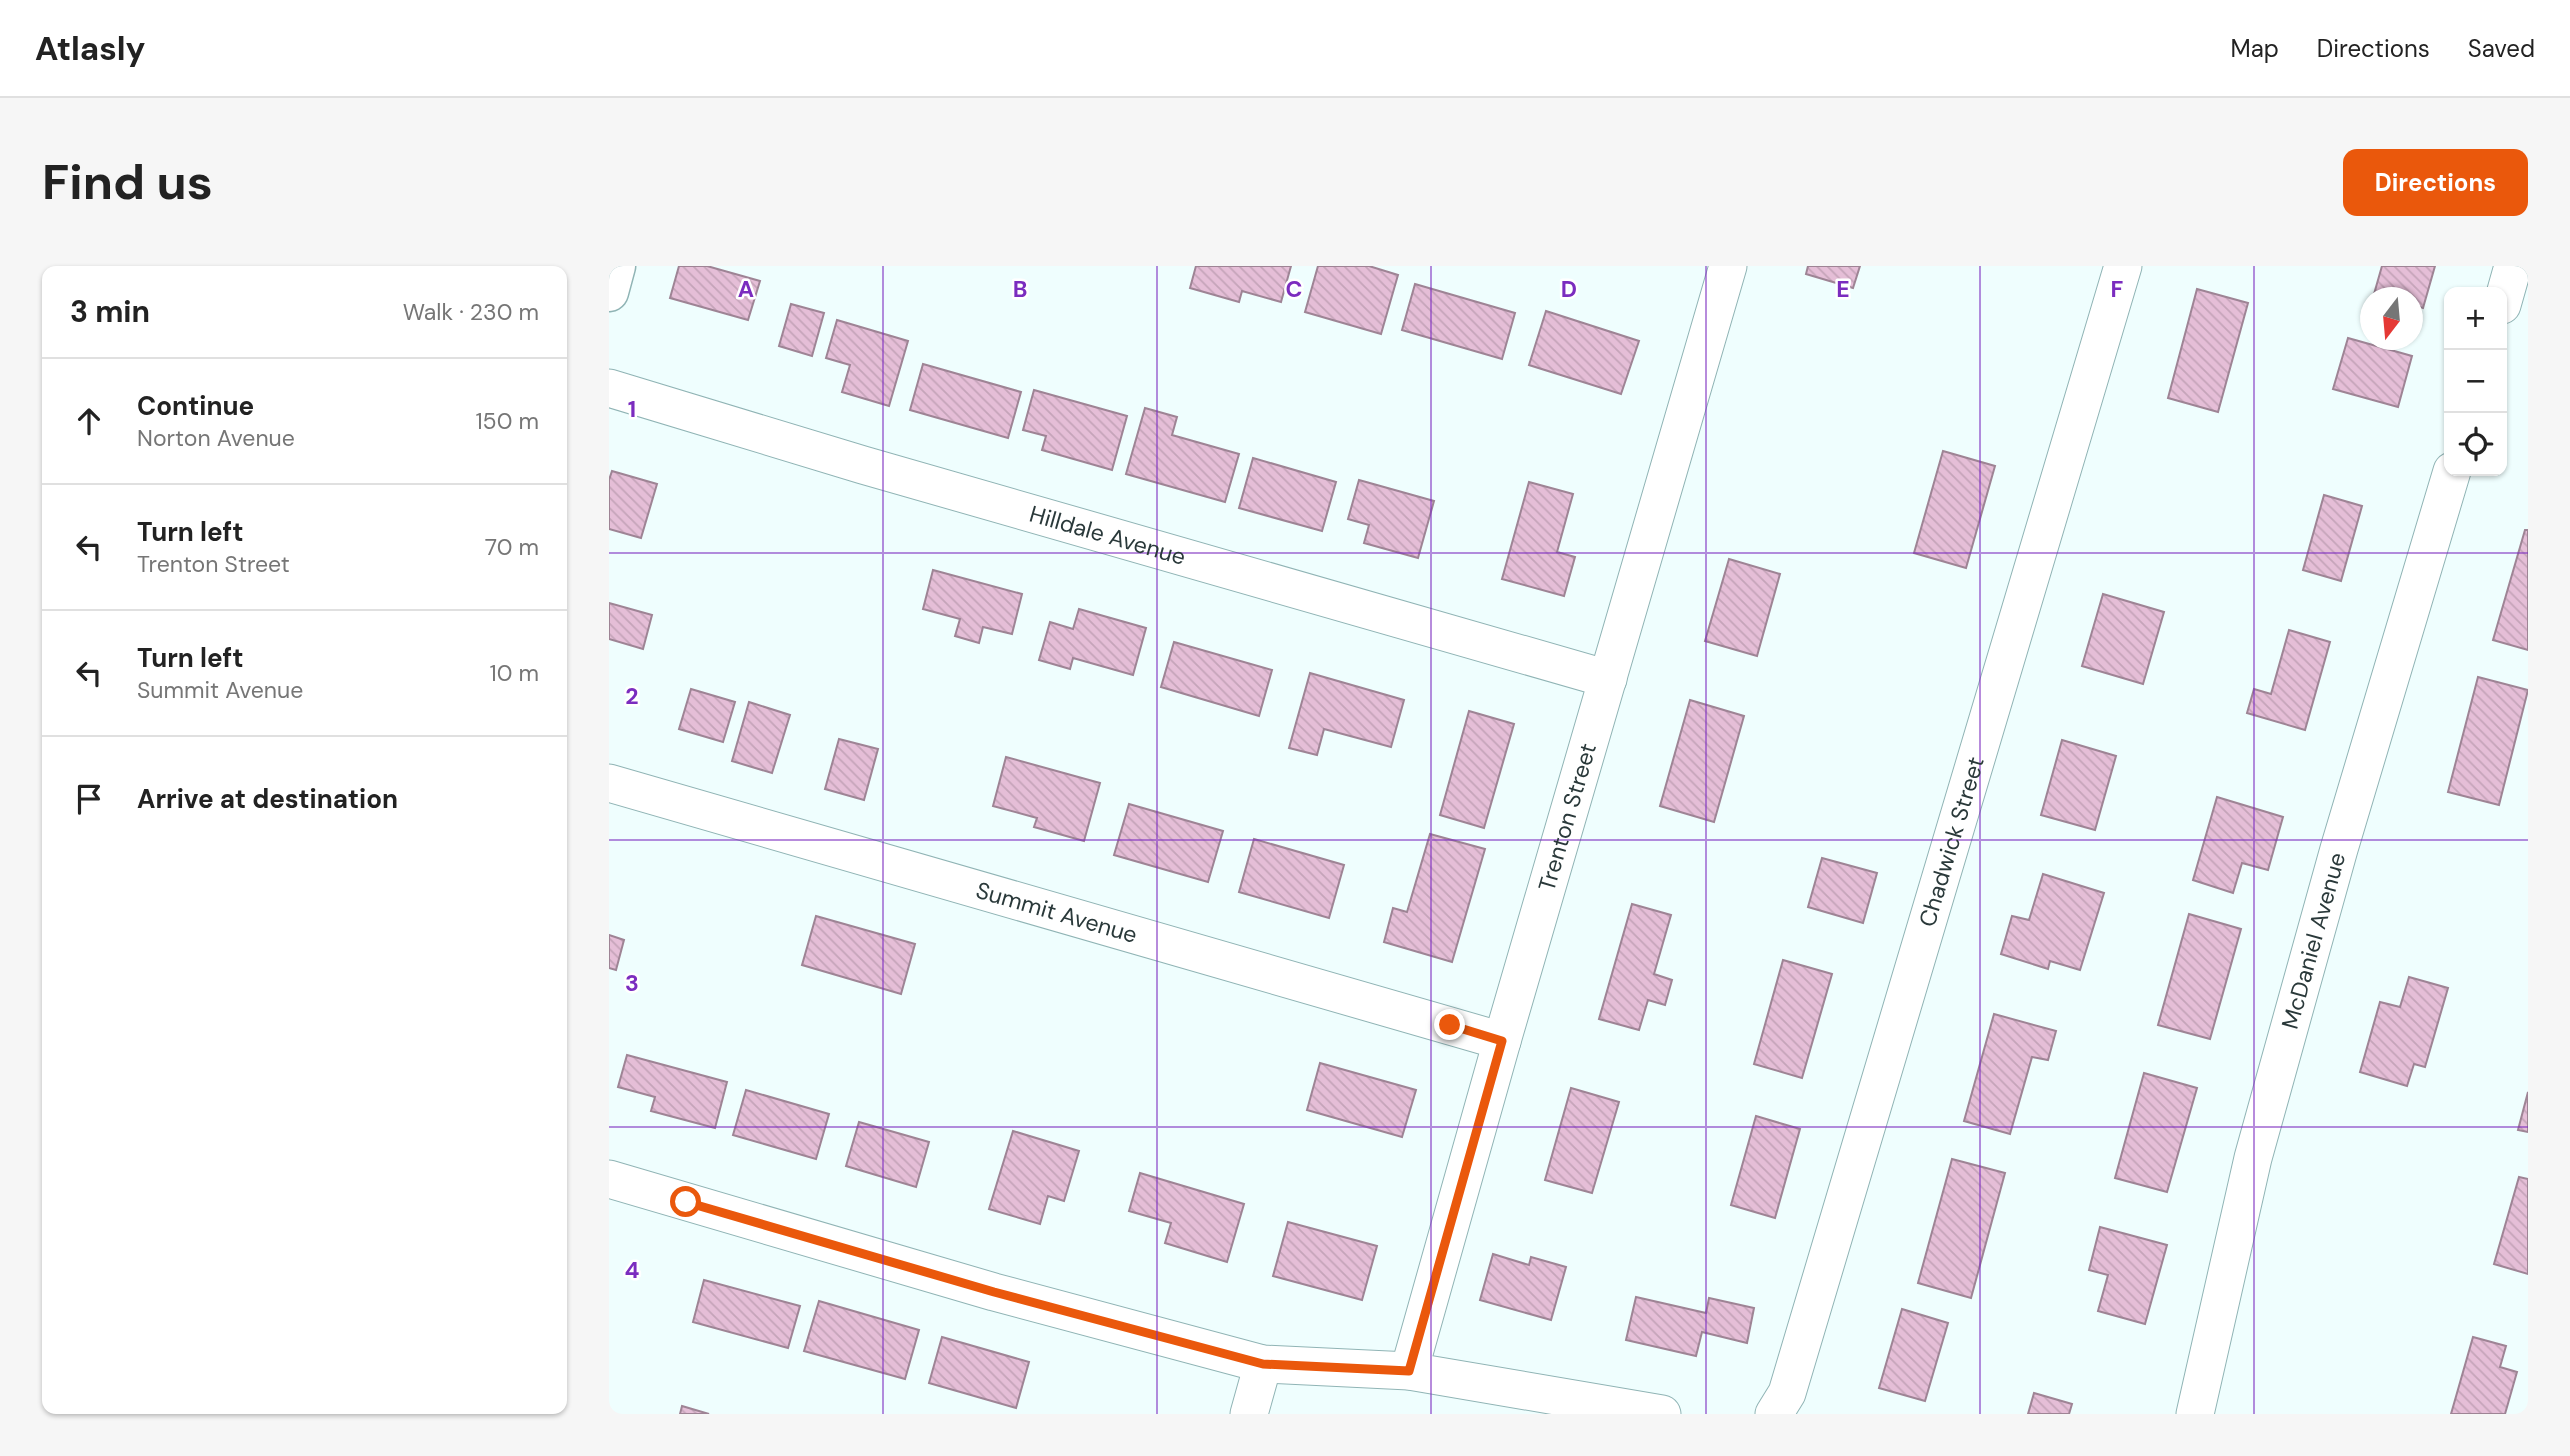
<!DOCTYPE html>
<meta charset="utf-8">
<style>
:root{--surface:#fff;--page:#f6f6f6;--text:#222;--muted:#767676;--line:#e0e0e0;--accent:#ea580c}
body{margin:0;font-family:"DM Sans",sans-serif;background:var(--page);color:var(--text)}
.controls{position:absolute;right:21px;top:21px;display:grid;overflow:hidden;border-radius:14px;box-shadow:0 2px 5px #0004}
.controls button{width:63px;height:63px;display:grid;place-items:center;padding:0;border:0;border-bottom:2px solid var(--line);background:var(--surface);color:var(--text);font:35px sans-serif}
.compass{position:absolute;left:1751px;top:21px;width:63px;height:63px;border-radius:50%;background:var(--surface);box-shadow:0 2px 5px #0004;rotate:196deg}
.stop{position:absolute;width:21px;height:21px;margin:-16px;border:5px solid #ea580c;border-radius:50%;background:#fff}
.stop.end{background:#ea580c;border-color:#fff;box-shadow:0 2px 7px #0008}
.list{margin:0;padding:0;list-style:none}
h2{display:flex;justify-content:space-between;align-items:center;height:91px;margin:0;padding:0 28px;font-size:30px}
h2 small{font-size:23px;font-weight:400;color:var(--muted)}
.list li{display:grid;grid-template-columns:46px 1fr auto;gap:21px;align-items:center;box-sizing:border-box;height:126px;padding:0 28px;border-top:2px solid var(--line)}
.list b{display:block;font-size:26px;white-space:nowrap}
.list p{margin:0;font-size:23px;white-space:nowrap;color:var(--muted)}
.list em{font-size:23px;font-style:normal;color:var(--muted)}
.icon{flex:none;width:38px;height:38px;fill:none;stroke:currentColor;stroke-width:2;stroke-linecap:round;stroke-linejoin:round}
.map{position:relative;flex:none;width:1919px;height:1148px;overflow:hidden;border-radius:14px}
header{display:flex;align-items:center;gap:42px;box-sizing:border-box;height:98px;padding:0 35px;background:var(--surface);border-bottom:2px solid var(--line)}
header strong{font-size:33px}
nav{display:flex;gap:38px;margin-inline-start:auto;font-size:24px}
.intro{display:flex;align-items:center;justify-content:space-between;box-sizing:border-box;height:168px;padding:0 42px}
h1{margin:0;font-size:49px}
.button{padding:18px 32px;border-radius:14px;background:var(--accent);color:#fff;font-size:24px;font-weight:700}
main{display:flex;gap:42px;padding:0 42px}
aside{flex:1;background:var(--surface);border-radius:14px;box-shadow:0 2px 5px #0004}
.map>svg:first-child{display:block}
</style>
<header>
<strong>Atlasly</strong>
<nav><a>Map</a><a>Directions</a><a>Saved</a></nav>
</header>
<div class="intro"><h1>Find us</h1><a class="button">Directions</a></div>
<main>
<aside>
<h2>3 min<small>Walk · 230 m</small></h2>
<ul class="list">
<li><svg class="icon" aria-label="ahead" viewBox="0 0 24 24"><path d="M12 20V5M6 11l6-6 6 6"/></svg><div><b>Continue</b><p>Norton Avenue</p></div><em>150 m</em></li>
<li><svg class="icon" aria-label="left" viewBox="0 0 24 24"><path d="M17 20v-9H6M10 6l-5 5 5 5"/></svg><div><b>Turn left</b><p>Trenton Street</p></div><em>70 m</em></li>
<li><svg class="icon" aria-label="left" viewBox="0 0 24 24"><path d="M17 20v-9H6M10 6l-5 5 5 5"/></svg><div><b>Turn left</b><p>Summit Avenue</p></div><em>10 m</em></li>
<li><svg class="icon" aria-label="arrive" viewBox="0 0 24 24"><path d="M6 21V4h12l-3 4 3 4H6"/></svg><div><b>Arrive at destination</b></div></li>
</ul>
</aside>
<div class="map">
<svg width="1919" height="1148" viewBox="0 0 1919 1148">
<defs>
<pattern id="building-back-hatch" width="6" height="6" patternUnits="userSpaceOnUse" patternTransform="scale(1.75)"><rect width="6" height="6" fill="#e5bed7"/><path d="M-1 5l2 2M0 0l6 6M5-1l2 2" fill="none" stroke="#c5a4b9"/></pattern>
</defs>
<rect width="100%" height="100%" fill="#effefe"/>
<g fill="url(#building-back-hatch)" stroke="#9e8495" stroke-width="2">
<polygon points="70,0 98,0 151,15 139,54 61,32"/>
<polygon points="587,0 682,0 672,36 633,25 630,36 581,22"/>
<polygon points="709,0 760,0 789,9 772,68 696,46"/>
<polygon points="1199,0 1251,0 1244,22 1197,8"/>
<polygon points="1773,0 1826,0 1814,42 1804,39 1804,32 1778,32 1765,28"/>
<polygon points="806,18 906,47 893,93 793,64"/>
<polygon points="1588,23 1639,37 1609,146 1559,132"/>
<polygon points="182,38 215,47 203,90 170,80"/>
<polygon points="937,45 1030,75 1012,128 920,99"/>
<polygon points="228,54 299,75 280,140 233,126 241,99 217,92"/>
<polygon points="1739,72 1803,90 1789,141 1724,123"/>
<polygon points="314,98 412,126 399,172 301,144"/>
<polygon points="425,124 518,150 503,204 433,184 437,170 414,164"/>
<polygon points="536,142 568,151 563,169 630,188 616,236 517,208"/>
<polygon points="1334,185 1386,200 1357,302 1305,287"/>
<polygon points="644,192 727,216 713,265 630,242"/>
<polygon points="3,205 48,218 32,272 0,263 0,214"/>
<polygon points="750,214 825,235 809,292 755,277 760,259 739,253"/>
<polygon points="920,216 964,228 948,286 966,291 955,330 893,313"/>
<polygon points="1715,229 1753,240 1732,315 1694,304"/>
<polygon points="1916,264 1919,264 1919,384 1884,374"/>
<polygon points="1120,293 1171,308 1148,390 1096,375"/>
<polygon points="324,304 413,328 403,368 374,361 370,377 346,370 351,353 314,343"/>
<polygon points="1494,328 1555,346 1534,418 1473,400"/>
<polygon points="0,337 43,349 34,383 0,373"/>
<polygon points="470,343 537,362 524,409 464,392 461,403 430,394 441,356 464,363"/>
<polygon points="1680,364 1721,376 1696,464 1638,447 1645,423 1662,428"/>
<polygon points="565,376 663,404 650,450 552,421"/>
<polygon points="701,407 795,434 782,481 715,463 708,489 680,482"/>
<polygon points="1869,411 1919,424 1890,539 1839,526"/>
<polygon points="82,423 126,436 114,476 70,463"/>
<polygon points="1081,434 1135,450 1105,556 1051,540"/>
<polygon points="140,436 181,449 163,507 123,495"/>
<polygon points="860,445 905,458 875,562 831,549"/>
<polygon points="230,473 269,483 255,534 216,523"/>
<polygon points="1453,474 1507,490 1486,564 1432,549"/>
<polygon points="397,491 491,517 475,575 425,561 428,552 384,540"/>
<polygon points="1608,531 1674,551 1659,604 1633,597 1624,627 1584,614"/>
<polygon points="520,538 614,565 599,616 505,589"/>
<polygon points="821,568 876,583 843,696 775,676 784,642 798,646"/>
<polygon points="645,573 735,599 720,652 630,626"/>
<polygon points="1213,592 1268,607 1254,657 1199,641"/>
<polygon points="1434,608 1495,627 1471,704 1441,695 1439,703 1392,688 1403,650 1420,654"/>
<polygon points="1023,638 1062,649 1045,708 1063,714 1056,739 1039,734 1030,764 990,753"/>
<polygon points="1580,648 1632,663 1601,773 1549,759"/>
<polygon points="207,650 306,678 292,728 193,699"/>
<polygon points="0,669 15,674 7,704 0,702"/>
<polygon points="1174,694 1223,708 1193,812 1145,798"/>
<polygon points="1800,711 1839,722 1816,801 1805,798 1798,820 1751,806 1771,736 1791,741"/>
<polygon points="1385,748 1447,765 1439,794 1423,791 1401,868 1355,855"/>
<polygon points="18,789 118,816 106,862 42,845 46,831 9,821"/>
<polygon points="711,797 807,824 793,871 698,844"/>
<polygon points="1535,807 1588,822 1558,926 1506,912"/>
<polygon points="962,822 1010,836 983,927 936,914"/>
<polygon points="137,824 220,848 207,893 124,869"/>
<polygon points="1919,826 1919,866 1909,864"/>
<polygon points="1147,850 1191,863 1166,952 1122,939"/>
<polygon points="250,856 320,876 307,921 237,900"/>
<polygon points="404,865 470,885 455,935 439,930 431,958 380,943"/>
<polygon points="1343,893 1396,907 1362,1032 1309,1017"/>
<polygon points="531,907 635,938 618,996 556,977 562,957 520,945"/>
<polygon points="1910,911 1919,913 1919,1008 1885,998"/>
<polygon points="679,956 768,980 753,1034 664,1010"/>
<polygon points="1491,961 1558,979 1536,1058 1489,1045 1499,1009 1480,1004"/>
<polygon points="884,988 920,999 922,991 957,1001 942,1054 871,1034"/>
<polygon points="95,1014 191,1040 179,1082 84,1056"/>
<polygon points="1027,1031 1097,1047 1100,1032 1145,1042 1138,1077 1093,1066 1087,1090 1017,1074"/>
<polygon points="210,1035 310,1064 296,1113 195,1085"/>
<polygon points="1293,1043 1339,1057 1316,1135 1270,1122"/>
<polygon points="333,1071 420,1096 407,1142 320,1117"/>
<polygon points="1864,1071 1897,1080 1891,1101 1908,1106 1896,1148 1842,1148"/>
<polygon points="1425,1127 1463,1138 1460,1148 1419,1148"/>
<polygon points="73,1140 100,1148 71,1148"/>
</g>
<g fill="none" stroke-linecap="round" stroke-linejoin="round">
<defs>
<g id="minor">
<polyline points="1893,39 1904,0"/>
<path id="s1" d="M0,122L254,199L999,413"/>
<path id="s2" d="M0,517L893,775"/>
<polyline points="0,913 385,1026 654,1098 800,1105 1053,1148"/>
<path id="s3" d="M800,1105L893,775L1119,0"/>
<polyline points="640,1148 654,1098"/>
<path id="s4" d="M1165,1148L1178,1127L1514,0"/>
<path id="s5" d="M1586,1148L1644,892L1730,583L1843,205"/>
</g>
<polyline id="tertiary" points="0,26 7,0"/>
</defs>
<use href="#minor" stroke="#90b4b5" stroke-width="39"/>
<use href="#tertiary" stroke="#90b4b5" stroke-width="41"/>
<use href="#minor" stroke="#fff" stroke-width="37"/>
<use href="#tertiary" stroke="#fff" stroke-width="38"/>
</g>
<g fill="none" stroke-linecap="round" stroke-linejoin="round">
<polyline stroke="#ea580c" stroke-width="9" points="77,936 385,1026 654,1098 800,1105 893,775 841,759"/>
</g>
<path fill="none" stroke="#7b2cbf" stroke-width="2" stroke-opacity="0.55" d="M274,0V1148M548,0V1148M822,0V1148M1097,0V1148M1371,0V1148M1645,0V1148M0,287H1919M0,574H1919M0,861H1919"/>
<g text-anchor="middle" stroke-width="5" stroke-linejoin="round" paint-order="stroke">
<g font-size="23" fill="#2a393a" stroke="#fff">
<text dy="8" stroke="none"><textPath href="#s1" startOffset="520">Hilldale Avenue</textPath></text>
<text dy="8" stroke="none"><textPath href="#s3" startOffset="576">Trenton Street</textPath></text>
<text dy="8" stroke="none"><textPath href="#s4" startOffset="600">Chadwick Street</textPath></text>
<text dy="8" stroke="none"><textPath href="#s2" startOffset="466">Summit Avenue</textPath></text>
<text dy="8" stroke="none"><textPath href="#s5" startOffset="488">McDaniel Avenue</textPath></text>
</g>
</g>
<g font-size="23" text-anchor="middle" font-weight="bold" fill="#7b2cbf" stroke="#fff" stroke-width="5" stroke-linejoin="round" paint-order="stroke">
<text x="137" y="31">A</text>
<text x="411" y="31">B</text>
<text x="685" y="31">C</text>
<text x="960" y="31">D</text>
<text x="1234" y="31">E</text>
<text x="1508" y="31">F</text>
<text x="23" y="151">1</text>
<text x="23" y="438">2</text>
<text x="23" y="725">3</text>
<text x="23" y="1012">4</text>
</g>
</svg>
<div class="controls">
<button>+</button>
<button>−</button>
<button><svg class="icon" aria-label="locate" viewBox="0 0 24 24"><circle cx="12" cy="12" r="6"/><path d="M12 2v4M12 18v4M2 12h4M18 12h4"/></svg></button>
</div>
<svg class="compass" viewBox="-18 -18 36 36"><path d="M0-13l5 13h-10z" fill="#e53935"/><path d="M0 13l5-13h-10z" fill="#767676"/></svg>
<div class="stop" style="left:77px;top:936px"></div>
<div class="stop end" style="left:841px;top:759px"></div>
</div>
</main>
